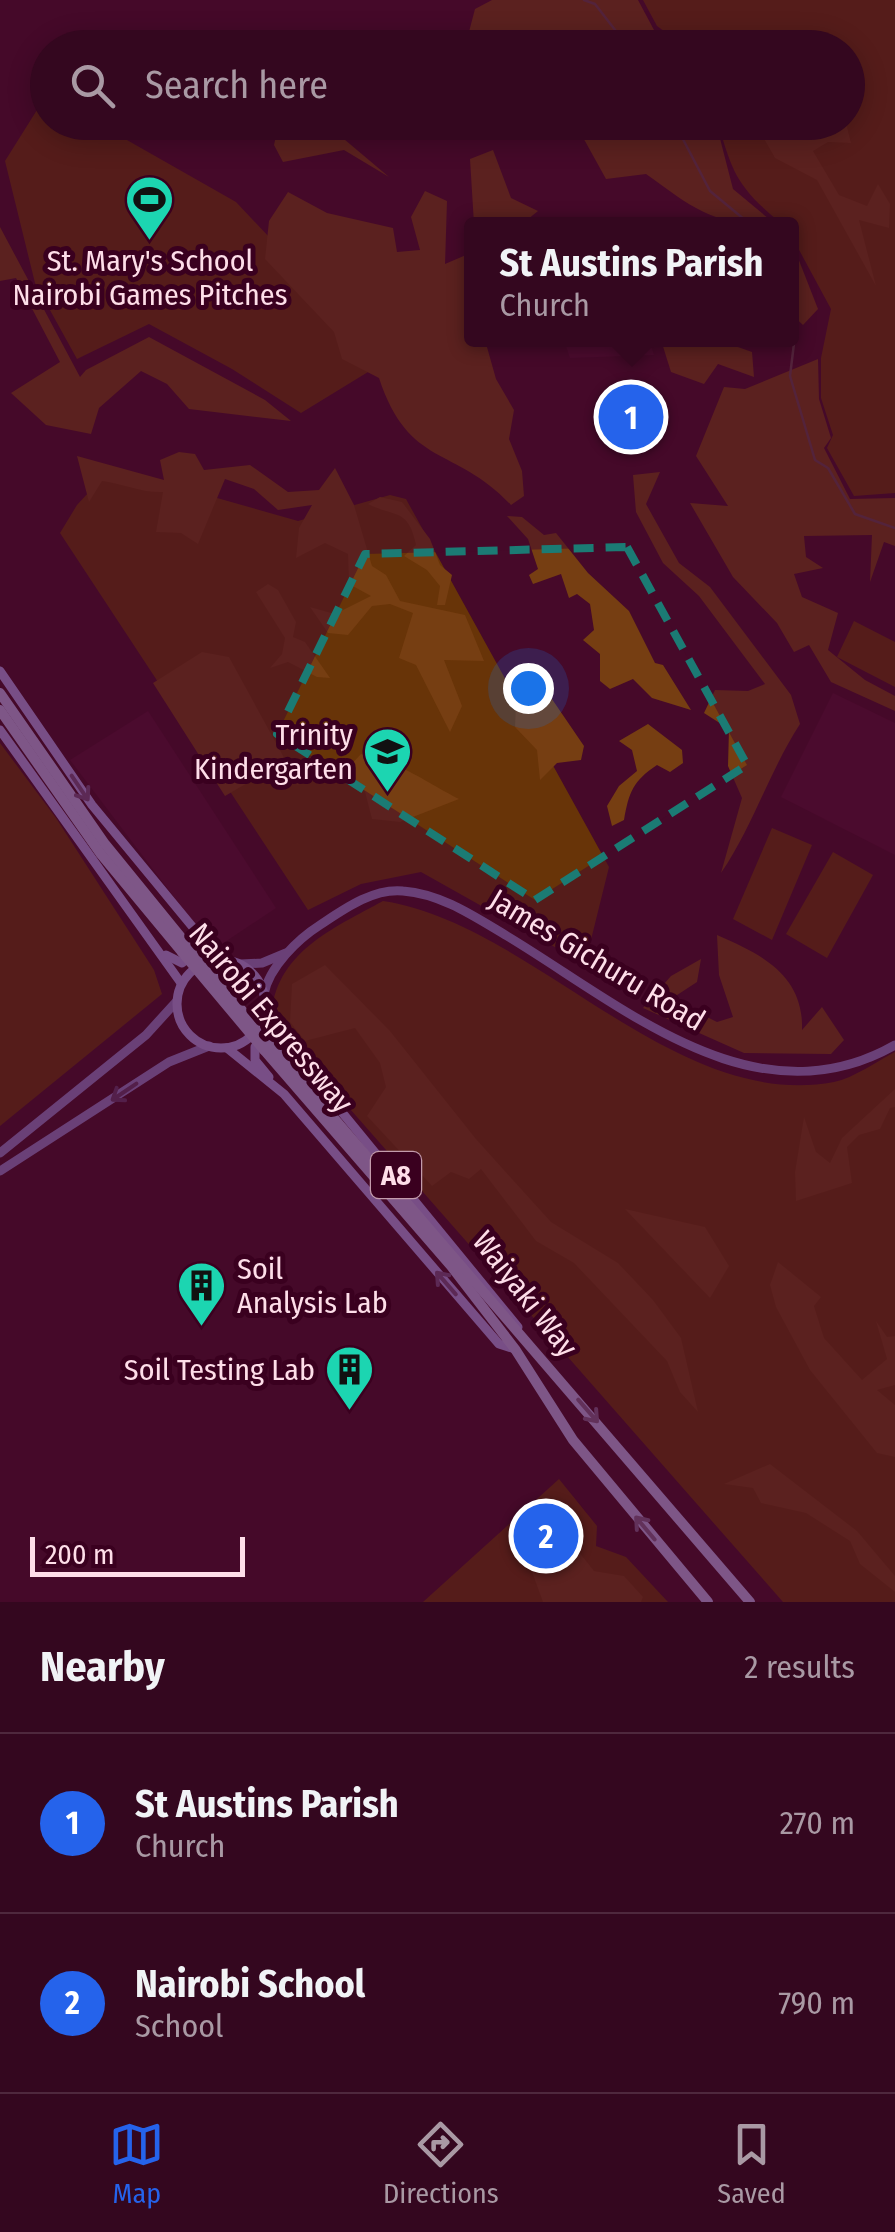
<!DOCTYPE html>
<style>
:root{--surface:#34071f;--page:#3f152c;--text:#f1f3f6;--muted:#a999a4;--line:#4e283d;--accent:#2563eb}
body{margin:0;font-family:"Fira Sans Condensed",sans-serif;background:var(--page);color:var(--text)}
.scale{position:absolute;left:30px;bottom:25px;width:215px;box-sizing:border-box;padding-left:10px;border:5px solid #fedee9;border-top:0;font-size:28px;line-height:35px;white-space:nowrap;color:#fedee9;-webkit-text-stroke:8px #3a001f;paint-order:stroke}
.you{position:absolute;left:528px;top:688px;width:35px;height:35px;margin:-25px;border:8px solid #fff;border-radius:50%;background:#1a73e8;box-shadow:0 0 0 15px #1a73e833}
.badge{display:grid;place-items:center;width:65px;height:65px;border-radius:50%;background:var(--accent);color:#fff;font-size:32px;font-weight:700}
.pin{position:absolute;translate:-50% -50%;border:5px solid #fff;box-shadow:0 2px 10px #0006}
.popup{position:absolute;left:464px;top:217px;width:335px;height:130px;box-sizing:border-box;display:grid;place-content:center;border-radius:10px;background:var(--surface);filter:drop-shadow(0 2px 8px #0005);font-size:32px;white-space:nowrap;color:var(--muted)}
.popup b{font-size:38px;color:var(--text)}
.popup::after{content:'';position:absolute;left:50%;top:100%;margin-left:-20px;border:20px solid transparent;border-top-color:var(--surface)}
.list{margin:0;padding:0;list-style:none}
h2{display:flex;justify-content:space-between;align-items:center;height:130px;margin:0;padding:0 40px;font-size:42px}
h2 small{font-size:32px;font-weight:400;color:var(--muted)}
.list li{display:grid;grid-template-columns:65px 1fr auto;gap:30px;align-items:center;box-sizing:border-box;height:180px;padding:0 40px;border-top:2px solid var(--line)}
.list b{display:block;font-size:38px;white-space:nowrap}
.list p{margin:0;font-size:32px;white-space:nowrap;color:var(--muted)}
.list em{font-size:32px;font-style:normal;color:var(--muted)}
.icon{flex:none;width:55px;height:55px;fill:none;stroke:currentColor;stroke-width:2;stroke-linecap:round;stroke-linejoin:round}
.map{position:relative;flex:none;width:895px;height:1602px;overflow:hidden}
.search{position:absolute;background:var(--surface);box-shadow:0 5px 25px #0003;left:30px;right:30px;top:30px;height:110px;display:flex;align-items:center;gap:25px;box-sizing:border-box;padding:0 35px;border-radius:55px;color:var(--muted);font-size:38px}
.sheet{height:490px;background:var(--surface)}
nav{display:flex;justify-content:space-around;align-items:center;box-sizing:border-box;height:140px;border-top:2px solid var(--line);background:var(--surface);font-size:28px;color:var(--muted)}
nav a{display:grid;justify-items:center;gap:5px}
nav .on{color:var(--accent)}
.map>svg:first-child{display:block}
</style>
<div class="map">
<svg width="895" height="1602" viewBox="0 0 895 1602">
<rect width="100%" height="100%" fill="#460929"/>
<g fill="#530e33">
<polygon points="564,340 649,340 654,355 570,358"/>
<polygon points="833,693 895,723 895,855 781,797"/>
<polygon points="148,711 276,908 219,946 199,930 70,760"/>
</g>
<g fill="#683408">
<path d="M643,0H895V493L854,496L827,448L833,435L821,398V358L831,309L791,235V225C779,224 779,221 770,214C735,183 731,167 718,123L848,122V48L679,47L680,43L657,26Z"/>
<polygon points="47,94 48,122 97,123 236,202 386,361 301,413 232,369 149,324 77,359 35,283 5,161"/>
<polygon points="111,468 298,521 390,495 406,499 609,867 585,964 421,872 361,884 308,910 60,533 77,505"/>
<polygon points="854,621 895,642 895,687 837,657"/>
<polygon points="0,743 56,818 154,970 162,994 0,1126"/>
<polygon points="772,828 812,845 772,940 733,919"/>
<polygon points="833,852 873,875 827,958 786,934"/>
<path d="M383,901C532,923 673,1112 834,1082C854,1078 877,1061 895,1052V1602H783L271,1019C274,953 332,929 383,901Z"/>
<polygon points="559,1479 597,1526 596,1546 626,1557 668,1602 423,1602"/>
</g>
<g fill="#763e12">
<polygon points="492,0 638,0 654,30 675,47 465,47 475,9"/>
<polygon points="279,123 325,123 389,177 344,150 283,162 274,145"/>
<path d="M575,123H716L733,189L775,224C712,225 696,210 646,174L606,179Z"/>
<polygon points="755,123 791,126 846,123 851,143 828,142 813,151 839,195 867,206 878,184 890,204 889,228 859,220 876,286 817,180 775,158"/>
<polygon points="493,150 511,198 538,211 522,224 474,224 470,159"/>
<path d="M425,191L447,201L445,264L466,255L471,236V340H485L496,379L514,410L509,439L522,471L524,496L511,505C455,445 409,469 379,378L342,359L334,332L265,259L269,221L288,192L327,213L393,228L397,252L420,250L411,217Z"/>
<polygon points="0,227 80,377 86,370 149,337 265,400 291,421 189,409 167,384 141,371 99,408 91,434 46,425 11,393 60,362 16,278 0,281"/>
<polygon points="791,240 818,309 803,325 791,314"/>
<polygon points="661,340 718,340 752,352 754,377 718,364 704,384 671,372"/>
<polygon points="818,359 819,399 831,438 824,448 850,499 895,498 895,546 884,542 870,582 872,535 804,536 806,557 823,568 794,574 802,597 838,613 828,650 865,680 895,696 895,711 831,682 809,645 794,652 777,623 733,577 690,503 728,506 696,456 724,387 745,389"/>
<path d="M179,452L195,454L204,470L250,465L288,492L319,490L335,468L354,505L372,566L386,575L400,601L465,615L484,661L444,660L462,706L450,732L416,665L399,658L413,613L390,604L372,606L348,635L328,633L310,607L335,614L371,596L349,584L348,554L325,543L296,558L299,528L312,505L278,510L254,489L225,479L198,544L181,533L156,532L163,492C141,493 124,484 102,481L89,502L77,456L164,480L160,460Z"/>
<path d="M660,472L646,504L679,563L710,587L791,695L800,724C769,772 753,826 721,873L742,798L728,766L729,729L704,713L715,690L748,691L765,684L699,596L663,563L636,512L633,475Z"/>
<path d="M380,497L402,502L430,539L440,565L452,575L445,605H437L440,586L427,570L404,556L416,545C408,507 395,518 368,504Z"/>
<polygon points="507,516 522,517 544,535 556,533 588,573 629,611 655,663 663,665 691,710 652,698 633,679 610,689 600,681 600,654 583,640 594,630 590,604 577,594 569,598 561,574 533,584 529,575 538,569 528,539"/>
<polygon points="268,584 278,590 296,622 293,637 305,642 330,678 317,677 288,662 270,668 282,654 285,638 256,592"/>
<polygon points="202,652 229,657 299,785 261,775 225,796 153,683"/>
<polygon points="527,676 539,680 584,746 581,760 557,763 540,780 537,750 515,727 516,703 502,682"/>
<path d="M648,724L682,750L683,763L670,772L657,765C633,781 629,792 624,820L612,826L607,806L619,786L637,771L632,750L619,741Z"/>
<path d="M361,754C406,765 420,779 459,799L400,822L372,819L365,792L347,769Z"/>
<path d="M717,935C761,954 804,975 802,1030L822,1007L844,1040L831,1054L744,1053L643,1008L671,976L701,959L697,982L671,999L717,1022L733,1017L719,975Z"/>
<polygon points="325,965 390,1031 476,1139 551,1222 618,1263 653,1300 681,1338 698,1412 680,1392 667,1361 574,1263 536,1241 481,1169 469,1179 451,1172 432,1186 367,1116 386,1087 380,1063 355,1028 305,1041 290,1022 292,984"/>
<polygon points="895,1089 895,1107 890,1108 880,1129 859,1135 847,1147 852,1183 796,1201 795,1172 804,1117 816,1152 830,1163 842,1138"/>
<polygon points="625,1209 705,1227 729,1266 710,1298"/>
<polygon points="778,1262 821,1297 814,1306 824,1338 862,1380 887,1359 876,1321 887,1337 895,1336 895,1385 877,1390 895,1405 895,1457 877,1453 810,1370 776,1307 770,1285"/>
<polygon points="770,1464 857,1531 895,1576 895,1592 860,1564 850,1541 806,1513 761,1503 753,1488 724,1484"/>
<polygon points="545,1537 571,1542 594,1571 624,1576 643,1597 641,1602 543,1602 528,1561"/>
</g>
<g fill="none" stroke-linecap="round" stroke-linejoin="round">
<g stroke="#654351" stroke-width="2.5">
<polyline points="584,0 595,4 629,48"/>
<polyline points="674,122 710,191 751,225"/>
<polyline points="791,280 796,327 790,376 815,460 828,468 855,514 895,528"/>
</g>
<g stroke="#9883d6" stroke-width="9">
<polyline points="241,964 262,963 286,953"/>
<path d="M264,994C269,967 298,939 320,925C344,909 373,888 403,891C442,894 475,917 507,936C622,1005 755,1125 895,1045"/>
<polyline points="0,1153 146,1035 176,1002"/>
<polyline points="0,1171 169,1062 209,1046"/>
</g>
<g stroke="#b6a2f7" stroke-width="9">
<polyline points="0,671 92,805 219,959"/>
<polyline points="0,730 181,983"/>
<polyline points="166,955 182,963 197,951 193,935"/>
<circle cx="221" cy="1004" r="44"/>
<polyline points="263,1016 518,1327"/>
<polyline points="261,1040 255,1047 255,1060 269,1077"/>
<polyline points="227,1048 284,1094 499,1344 515,1349"/>
</g>
<g stroke="#c3b4f8" stroke-width="10">
<polyline points="0,693 105,844 188,946"/>
<polyline points="0,710 100,853 182,952"/>
<polyline points="271,1045 750,1602"/>
<polyline points="264,1050 451,1266 515,1349 573,1440 708,1602"/>
</g>
<g stroke="#c3b4f8" stroke-width="10">
<polyline points="188,946 271,1045"/>
<polyline points="182,952 264,1050"/>
</g>
</g>
<defs><path id="oneway-shaft" d="M-6 0H5M1.5-3L5.5 0L1.5 3" fill="none" stroke-width="1.6" stroke-linecap="round" stroke-linejoin="round" transform="scale(2.5)"/></defs>
<g stroke="#78518b">
<use href="#oneway-shaft" transform="translate(80 788) rotate(56)"/>
<use href="#oneway-shaft" transform="translate(446 1283) rotate(-131)"/>
</g>
<use stroke="#643b71" href="#oneway-shaft" transform="translate(124 1092) rotate(146)"/>
<g stroke="#856396">
<use href="#oneway-shaft" transform="translate(588 1411) rotate(49)"/>
<use href="#oneway-shaft" transform="translate(645 1528) rotate(-130)"/>
</g>
<path d="M0 0H895V1602H0ZM627,547L747,765L535,900L277,734L365,554Z" fill="#460929" fill-opacity=".55" fill-rule="evenodd"/>
<path fill="none" stroke="#1b7b74" stroke-width="8" stroke-dasharray="20 12" stroke-linejoin="round" d="M627,547L747,765L535,900L277,734L365,554Z"/>
<defs>
<symbol id="stadium-pin" viewBox="-11 -11 22 30"><path d="M0 17L-7.5 6A9.5 9.5 0 1 1 7.5 6Z" fill="#1cd5b1" stroke="#3a001f"/><path d="M0-5a6.5 5 0 1 0 0 10a6.5 5 0 1 0 0-10ZM-3.5-1.8h7v3.6h-7Z" fill="#111"/></symbol>
<symbol id="school-pin" viewBox="-11 -11 22 30"><path d="M0 17L-7.5 6A9.5 9.5 0 1 1 7.5 6Z" fill="#1cd5b1" stroke="#3a001f"/><path d="M0-5L7-2L0 1L-7-2ZM-4 1L0 2.5L4 1V4Q0 6-4 4Z" fill="#111"/></symbol>
<symbol id="building-pin" viewBox="-11 -11 22 30"><path d="M0 17L-7.5 6A9.5 9.5 0 1 1 7.5 6Z" fill="#1cd5b1" stroke="#3a001f"/><path d="M-4-6H4V6H1V3H-1V6H-4ZM-2.5-4.3h1.7v1.8h-1.7ZM.8-4.3h1.7v1.8H.8ZM-2.5-1h1.7V.8h-1.7ZM.8-1h1.7V.8H.8Z" fill="#111"/></symbol>
</defs>
<g fill-rule="evenodd">
<use href="#stadium-pin" x="122" y="172" width="55" height="75"/>
<use href="#school-pin" x="360" y="724" width="55" height="75"/>
<use href="#building-pin" x="174" y="1258" width="55" height="75"/>
<use href="#building-pin" x="322" y="1342" width="55" height="75"/>
</g>
<g text-anchor="middle" stroke-width="10" stroke-linejoin="round" paint-order="stroke">
<rect fill="#3a001f" stroke="#c39bac" stroke-width="2.5" x="371" y="1152" width="50" height="46" rx="8"/>
<g font-size="28" font-weight="bold" fill="#fedee9">
<text x="396" y="1185">A8</text>
</g>
<g font-size="30" fill="#fedee9" stroke="#3a001f" text-anchor="end">
<text x="150" y="271" text-anchor="middle">St. Mary's School<tspan x="150" dy="34">Nairobi Games Pitches</tspan></text>
<text x="353" y="745">Trinity<tspan x="353" dy="34">Kindergarten</tspan></text>
<text x="237" y="1279" text-anchor="start">Soil<tspan x="237" dy="34">Analysis Lab</tspan></text>
<text x="315" y="1380">Soil Testing Lab</text>
</g>
<g font-size="30" fill="#fedee9" stroke="#3a001f">
<text transform="translate(597 960) rotate(31)" y="10">James Gichuru Road</text>
<text transform="translate(271 1018) rotate(50)" y="10">Nairobi Expressway</text>
<text transform="translate(525 1294) rotate(52)" y="10">Waiyaki Way</text>
</g>
</g>
</svg>
<div class="scale">200 m</div>
<div class="you"></div>
<div class="pin badge" style="left:631px;top:417px">1</div>
<div class="popup"><b>St Austins Parish</b>Church</div>
<div class="pin badge" style="left:546px;top:1536px">2</div>
<div class="search"><svg class="icon" aria-label="search" viewBox="0 0 24 24"><circle cx="10" cy="10" r="6"/><path d="M15 15l6 6"/></svg>Search here</div>
</div>
<section class="sheet">
<h2>Nearby<small>2 results</small></h2>
<ul class="list">
<li><span class="badge">1</span><div><b>St Austins Parish</b><p>Church</p></div><em>270 m</em></li>
<li><span class="badge">2</span><div><b>Nairobi School</b><p>School</p></div><em>790 m</em></li>
</ul>
</section>
<nav>
<a class="on"><svg class="icon" aria-label="map" viewBox="0 0 24 24"><path d="M3 6l6-2 6 2 6-2v14l-6 2-6-2-6 2zM9 4v14M15 6v14"/></svg>Map</a>
<a><svg class="icon" aria-label="directions" viewBox="0 0 24 24"><path d="M12 3l9 9-9 9-9-9zM9 14v-3h6M13 9l2 2-2 2"/></svg>Directions</a>
<a><svg class="icon" aria-label="saved" viewBox="0 0 24 24"><path d="M7 4h10v16l-5-4-5 4z"/></svg>Saved</a>
</nav>
